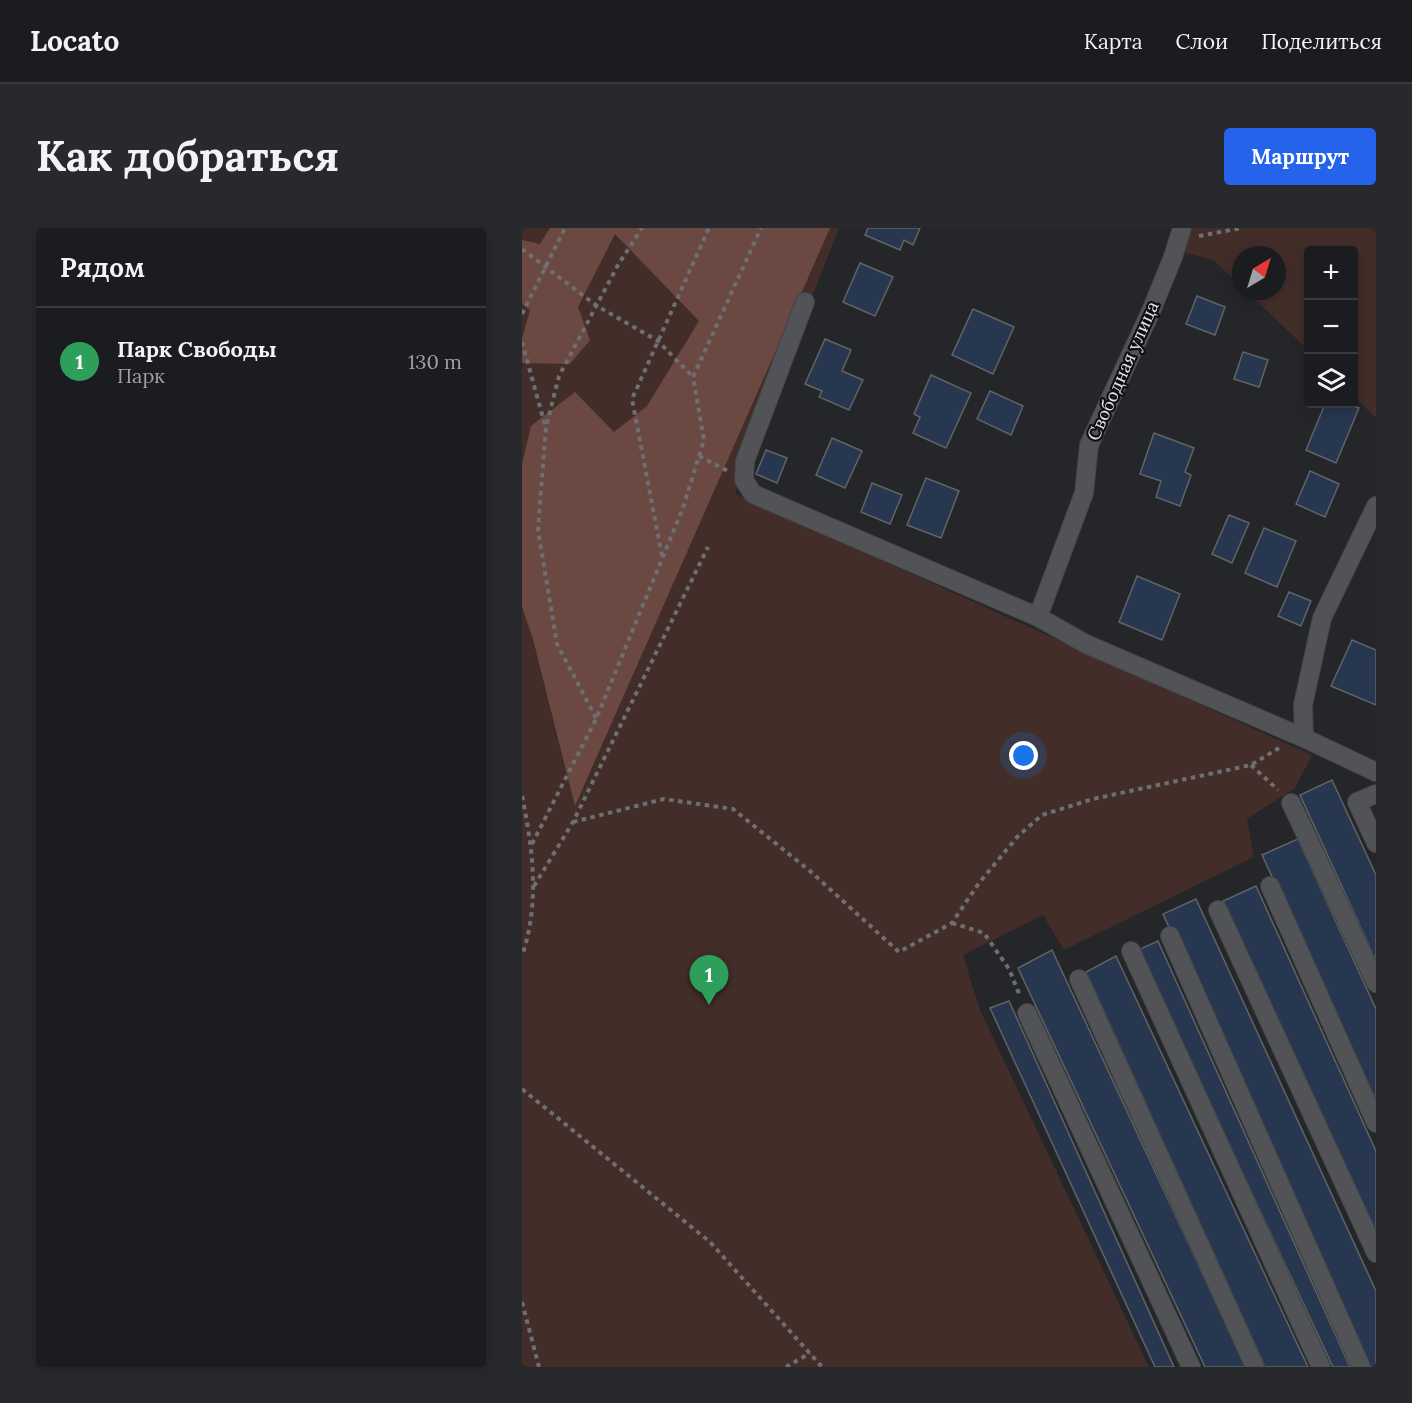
<!DOCTYPE html>
<html lang="ru">
<meta charset="utf-8">
<style>
:root{--surface:#1b1c1f;--page:#28292c;--text:#f1f3f6;--muted:#a0a1a4;--line:#393a3d;--accent:#2563eb}
body{margin:0;font-family:Lora,serif;background:var(--page);color:var(--text)}
.controls{position:absolute;right:18px;top:18px;display:grid;overflow:hidden;border-radius:6px;box-shadow:0 3px 15px #0003}
.controls button{width:54px;height:54px;display:grid;place-items:center;padding:0;border:0;border-bottom:2px solid var(--line);background:var(--surface);color:var(--text);font:30px sans-serif}
.compass{position:absolute;left:710px;top:18px;width:54px;height:54px;border-radius:50%;background:var(--surface);box-shadow:0 3px 15px #0003;rotate:38deg}
.you{position:absolute;left:502px;top:528px;width:21px;height:21px;margin:-15px;border:4px solid #fff;border-radius:50%;background:#1a73e8;box-shadow:0 0 0 9px #1a73e833}
.badge{display:grid;place-items:center;width:39px;height:39px;border-radius:50%;background:var(--accent);color:#fff;font-size:20px;font-weight:700}
.pin{position:absolute;translate:-50% -50px;filter:drop-shadow(0 2px 3px #0008)}
.pin::after{content:'';position:absolute;top:32px;width:21px;height:18px;background:inherit;clip-path:polygon(0 0,100% 0,50% 100%)}
.list{margin:0;padding:0;list-style:none}
h2{display:flex;justify-content:space-between;align-items:center;height:78px;margin:0;padding:0 24px;font-size:26px}
h2 small{font-size:20px;font-weight:400;color:var(--muted)}
.list li{display:grid;grid-template-columns:39px 1fr auto;gap:18px;align-items:center;box-sizing:border-box;height:108px;padding:0 24px;border-top:2px solid var(--line)}
.list b{display:block;font-size:22px;white-space:nowrap}
.list p{margin:0;font-size:20px;white-space:nowrap;color:var(--muted)}
.list em{font-size:20px;font-style:normal;color:var(--muted)}
.icon{flex:none;width:33px;height:33px;fill:none;stroke:currentColor;stroke-width:2;stroke-linecap:round;stroke-linejoin:round}
.map{position:relative;flex:none;width:854px;height:1139px;overflow:hidden;border-radius:6px}
header{display:flex;align-items:center;gap:36px;box-sizing:border-box;height:84px;padding:0 30px;background:var(--surface);border-bottom:2px solid var(--line)}
header strong{font-size:28px}
nav{display:flex;gap:33px;margin-inline-start:auto;font-size:21px}
.intro{display:flex;align-items:center;justify-content:space-between;box-sizing:border-box;height:144px;padding:0 36px}
h1{margin:0;font-size:42px}
.button{padding:15px 27px;border-radius:6px;background:var(--accent);color:#fff;font-size:21px;font-weight:700}
main{display:flex;gap:36px;padding:0 36px}
aside{flex:1;background:var(--surface);border-radius:6px;box-shadow:0 3px 15px #0003}
.map>svg:first-child{display:block}
</style>
<header>
<strong>Locato</strong>
<nav><a>Карта</a><a>Слои</a><a>Поделиться</a></nav>
</header>
<div class="intro"><h1>Как добраться</h1><a class="button">Маршрут</a></div>
<main>
<aside>
<h2>Рядом<small></small></h2>
<ul class="list">
<li><span class="badge" style="background:#2e9e5b">1</span><div><b>Парк Свободы</b><p>Парк</p></div><em>130 m</em></li>
</ul>
</aside>
<div class="map">
<svg width="854" height="1139" viewBox="0 0 854 1139">
<rect width="100%" height="100%" fill="#242629"/>
<g fill="#422d29">
<polygon points="0,0 317,0 213,266 790,527 773,560 725,591 732,629 542,722 521,687 441,727 458,782 627,1139 0,1139"/>
<polygon points="671,0 854,0 854,190 832,168 832,22 786,22 786,122 724,63 755,63 755,27 719,27 719,58 691,32 660,24"/>
</g>
<polygon fill="#6b4942" points="28,0 308,0 53,578 11,411 0,379 0,236 9,198 53,164 92,204 125,178 177,93 93,6 56,79 68,112 48,136 0,135 0,111 8,82 0,76 0,12 18,16"/>
<g fill="#283750" stroke="#616366" stroke-width="1.5">
<polygon points="346,0 398,0 391,17 382,12 378,22 343,7"/>
<polygon points="338,35 371,49 353,88 321,74"/>
<polygon points="675,68 703,79 693,107 664,96"/>
<polygon points="451,81 492,99 471,146 430,127"/>
<polygon points="303,111 329,122 320,143 341,152 327,182 297,169 300,163 283,156"/>
<polygon points="721,124 746,132 737,159 712,151"/>
<polygon points="409,147 449,165 424,220 391,205 398,189 392,186"/>
<polygon points="468,163 501,178 489,207 455,191"/>
<polygon points="803,176 826,176 837,180 814,235 784,222"/>
<polygon points="632,205 672,220 663,244 669,247 658,278 634,269 639,253 618,246"/>
<polygon points="310,210 340,223 323,260 294,247"/>
<polygon points="244,222 265,230 255,255 234,246"/>
<polygon points="788,243 817,256 803,289 774,276"/>
<polygon points="404,250 437,263 419,310 385,297"/>
<polygon points="350,255 380,267 368,296 339,284"/>
<polygon points="707,287 727,295 710,335 690,326"/>
<polygon points="742,300 774,313 755,359 723,345"/>
<polygon points="615,348 658,366 640,412 597,394"/>
<polygon points="767,364 789,373 779,398 756,388"/>
<polygon points="830,412 854,422 854,477 809,458"/>
<polygon points="810,552 854,647 854,733 778,567"/>
<polygon points="776,611 854,781 854,874 740,627"/>
<polygon points="734,658 854,923 854,1010 701,673"/>
<polygon points="674,671 854,1063 854,1139 848,1139 641,686"/>
<polygon points="636,713 828,1139 811,1139 616,722"/>
<polygon points="530,722 724,1139 683,1139 496,740"/>
<polygon points="594,728 786,1139 743,1139 564,744"/>
<polygon points="487,773 652,1139 633,1139 468,780"/>
</g>
<g fill="none" stroke-linecap="round" stroke-linejoin="round">
<defs>
<g id="minor">
<polyline points="283,74 223,233 222,252 231,266 516,389 564,416 782,510 854,544"/>
<polyline points="516,389 562,265 567,217 629,83 651,29 660,0"/>
<polyline points="782,510 781,477 800,390 854,278"/>
<polyline points="854,566 835,574 854,615"/>
<polyline points="769,575 854,755"/>
<polyline points="748,658 854,895"/>
<polyline points="696,682 854,1025"/>
<polyline points="648,708 839,1139"/>
<polyline points="609,723 799,1139"/>
<polyline points="557,751 733,1139"/>
<polyline points="505,785 669,1139"/>
</g>
</defs>
<use href="#minor" stroke="#414345" stroke-width="20"/>
<g stroke="#6d6f72" stroke-width="4" stroke-dasharray="4.5 4.5" stroke-linecap="butt">
<polyline points="677,8 719,0"/>
<polyline points="0,21 75,78 136,113 171,149"/>
<polyline points="0,86 43,0"/>
<polyline points="0,114 23,197"/>
<polyline points="177,228 206,243"/>
<polyline points="140,328 110,171 187,0"/>
<polyline points="74,490 35,416 16,302 24,199 37,148 96,37 120,0"/>
<polyline points="729,537 756,562"/>
<path d="M0,568C11,621 18,675 0,728"/>
<polyline points="51,594 142,571 211,581 288,643 377,724 430,695 457,655 496,608 520,587 571,571 729,537 757,520"/>
<polyline points="10,616 74,491 161,280 182,212 171,149 239,0"/>
<polyline points="12,658 51,594 186,319"/>
<polyline points="430,695 462,705 487,741 498,768"/>
<polyline points="0,861 188,1014 300,1139"/>
<polyline points="0,1074 17,1139"/>
<polyline points="264,1139 288,1125"/>
</g>
<use href="#minor" stroke="#515356" stroke-width="18"/>
</g>
<g text-anchor="middle" stroke-width="4.5" stroke-linejoin="round" paint-order="stroke">
<g font-size="18" fill="#e4e6e8" stroke="#0e0f11">
<text transform="translate(601 143) rotate(-66)" y="6">Свободная улица</text>
</g>
</g>
</svg>
<div class="controls">
<button>+</button>
<button>−</button>
<button><svg class="icon" aria-label="layers" viewBox="0 0 24 24"><path d="M12 4l9 5-9 5-9-5zM3 14l9 5 9-5"/></svg></button>
</div>
<svg class="compass" viewBox="-18 -18 36 36"><path d="M0-13l5 13h-10z" fill="#e53935"/><path d="M0 13l5-13h-10z" fill="#a0a1a4"/></svg>
<div class="you"></div>
<div class="pin badge" style="left:187px;top:777px;background:#2e9e5b">1</div>
</div>
</main>
